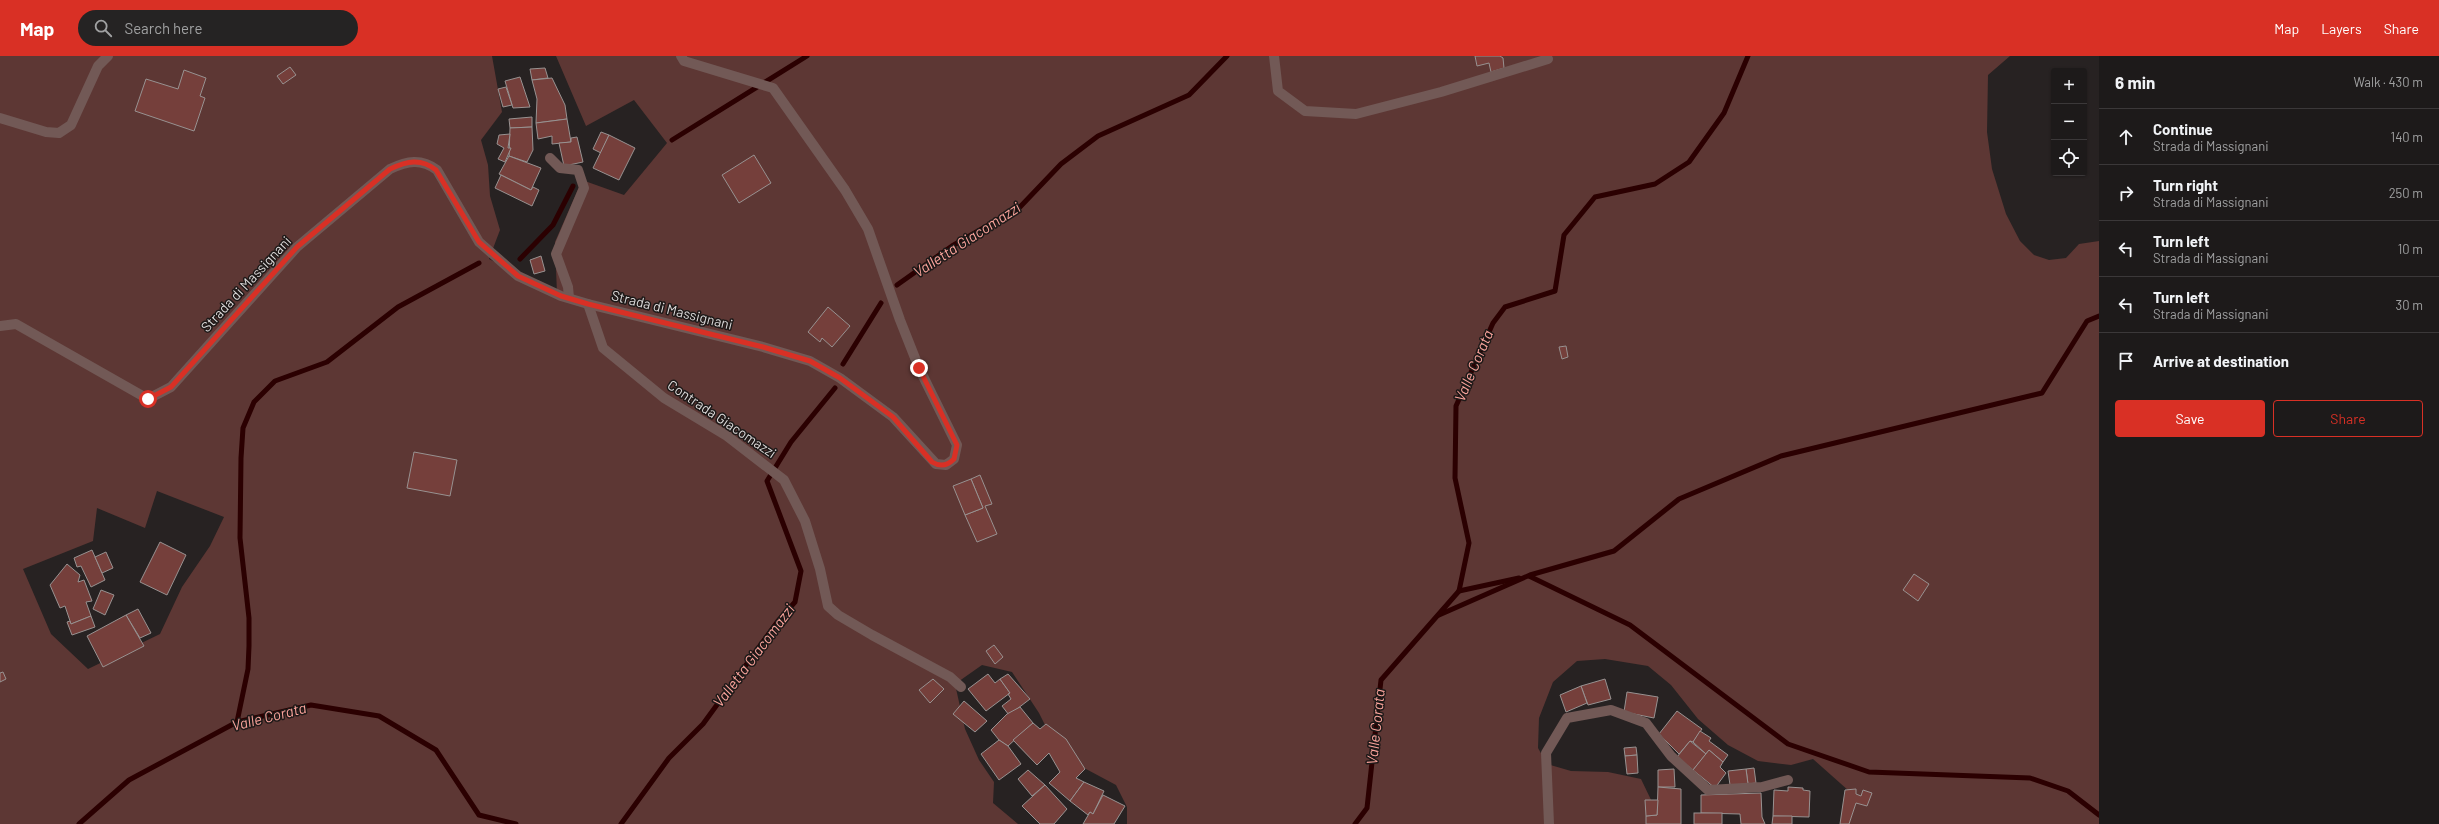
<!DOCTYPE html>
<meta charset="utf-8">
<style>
:root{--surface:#1d1a1a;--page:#252323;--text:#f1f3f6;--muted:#a0a1a2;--line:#3b3839;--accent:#d93025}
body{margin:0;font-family:Barlow,sans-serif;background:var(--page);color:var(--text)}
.controls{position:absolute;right:12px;top:12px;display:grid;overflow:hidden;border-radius:4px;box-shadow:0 1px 3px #0004}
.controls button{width:36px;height:36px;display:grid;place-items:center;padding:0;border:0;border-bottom:1px solid var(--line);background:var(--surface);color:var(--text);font:20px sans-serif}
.stop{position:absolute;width:12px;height:12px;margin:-9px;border:3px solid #d93025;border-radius:50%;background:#fff}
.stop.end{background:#d93025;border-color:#fff;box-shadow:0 1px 4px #0008}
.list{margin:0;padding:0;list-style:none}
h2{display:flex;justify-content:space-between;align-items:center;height:52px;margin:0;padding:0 16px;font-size:17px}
h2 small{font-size:13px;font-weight:400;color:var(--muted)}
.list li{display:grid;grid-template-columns:26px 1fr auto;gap:12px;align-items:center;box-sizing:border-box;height:56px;padding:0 16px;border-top:1px solid var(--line)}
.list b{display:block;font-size:15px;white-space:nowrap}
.list p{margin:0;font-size:13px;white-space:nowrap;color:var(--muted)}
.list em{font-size:13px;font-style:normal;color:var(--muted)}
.actions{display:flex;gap:8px;padding:12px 16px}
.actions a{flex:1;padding:9px 0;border:1px solid var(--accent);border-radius:4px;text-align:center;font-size:14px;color:var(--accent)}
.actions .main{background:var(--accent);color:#fff}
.icon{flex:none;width:22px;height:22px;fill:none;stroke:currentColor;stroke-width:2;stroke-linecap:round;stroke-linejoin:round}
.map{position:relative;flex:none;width:2099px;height:768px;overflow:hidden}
header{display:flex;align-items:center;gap:24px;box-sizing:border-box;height:56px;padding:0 20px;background:var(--accent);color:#fff}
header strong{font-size:19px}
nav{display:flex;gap:22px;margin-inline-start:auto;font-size:14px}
.search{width:280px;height:36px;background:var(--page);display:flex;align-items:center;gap:10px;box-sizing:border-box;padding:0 14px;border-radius:22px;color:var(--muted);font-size:15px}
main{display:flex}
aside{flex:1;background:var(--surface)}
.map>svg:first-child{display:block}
</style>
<header>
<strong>Map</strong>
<div class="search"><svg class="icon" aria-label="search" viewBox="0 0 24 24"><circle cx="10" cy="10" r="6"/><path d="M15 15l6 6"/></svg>Search here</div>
<nav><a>Map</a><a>Layers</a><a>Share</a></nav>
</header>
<main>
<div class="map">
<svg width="2099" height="768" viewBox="0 0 2099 768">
<rect width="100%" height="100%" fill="#272222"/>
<path fill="#5d3734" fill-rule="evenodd" d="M0,0H492L502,56L481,84L488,109L490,140L500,174L489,203L557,238L555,186L582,124L624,139L667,87L634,44L586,70L556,0H2010L1988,19L1987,76L1992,113L2006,158L2020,185L2034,199L2049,204L2066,202L2079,188L2099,185V768H1848L1849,735L1813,703L1791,709L1758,705L1728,689L1698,663L1671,629L1648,610L1605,603L1577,605L1553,626L1539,662L1538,692L1547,708L1571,715L1608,716L1641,723L1653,748L1649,768H1127V751L1116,729L1086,713L1056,691L1039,657L1012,616L982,609L955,628L965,673L979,704L994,726L993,747L1018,768H0ZM157,435L224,461L210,490L182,531L160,578L88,613L51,578L23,513L93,485L97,452L145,472Z"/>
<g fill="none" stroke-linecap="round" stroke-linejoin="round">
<g stroke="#2b0001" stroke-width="5">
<polyline points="672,84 807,0"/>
<polyline points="520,203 553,169 573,130"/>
<polyline points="897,229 952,190 1020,151 1061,108 1098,80 1189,39 1227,0"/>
<polyline points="843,308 881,247"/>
<polyline points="1529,520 1630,569 1788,688 1869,716 2030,722 2068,735 2099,759"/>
<polyline points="1459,535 1519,522"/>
<polyline points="1439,559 1530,519 1614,495 1679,443 1781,400 2042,337 2087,265 2099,260"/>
<polyline points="237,666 248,613 249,590 249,562 240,482 241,402 243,372 254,346 275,325 327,306 398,251 479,207"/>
<polyline points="79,768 129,724 237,666 311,649 379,660 436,694 479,759 516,768"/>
<polyline points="621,768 669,702 703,668 778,565 795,546 801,515 767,425 791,386 835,332"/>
<polyline points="1355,768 1367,752 1381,624 1459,535 1469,487 1455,422 1456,350 1493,267 1505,251 1555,235 1564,179 1595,141 1655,128 1689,106 1724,57 1748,0"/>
</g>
</g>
<g fill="#753f3b" stroke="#989291">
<polygon points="1475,0 1500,0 1503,2 1504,12 1491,16 1489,7 1477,10"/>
<polygon points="290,11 296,19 283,28 277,20"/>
<polygon points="545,12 548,22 532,24 530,13"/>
<polygon points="184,14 206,22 200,40 205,42 194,75 135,55 146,23 178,33"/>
<polygon points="520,21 530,51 513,52 505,25"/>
<polygon points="552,22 565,49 567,63 536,67 537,43 532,24"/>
<polygon points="506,31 512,49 503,51 498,33"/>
<polygon points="532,61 532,71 510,72 509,63"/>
<polygon points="567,63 571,86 552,88 552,80 538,83 536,67"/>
<polygon points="532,71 533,94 527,106 509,100 510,72"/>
<polygon points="601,76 609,79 601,97 593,93"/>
<polygon points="510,78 508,92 511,92 505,106 498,103 504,92 497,88 499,79"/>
<polygon points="609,79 635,92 619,124 593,112"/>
<polygon points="577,81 583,106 564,110 559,87 571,86 571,82"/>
<polygon points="754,99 771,127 739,147 722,119"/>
<polygon points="509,100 541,112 531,134 499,118"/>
<polygon points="501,119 531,134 533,131 539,134 532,150 495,132"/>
<polygon points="541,200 545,215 534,218 530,204"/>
<polygon points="828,251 850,270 832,291 822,282 820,286 808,276"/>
<polygon points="1566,290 1568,301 1562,303 1559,291"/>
<polygon points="414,396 457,404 450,440 407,432"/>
<polygon points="980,419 992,448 985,450 997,478 977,486 965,459 983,452 971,423"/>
<polygon points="971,423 983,452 965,459 953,430"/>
<polygon points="160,486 186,499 167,539 140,526"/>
<polygon points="92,494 105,524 91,531 81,510 77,511 74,502"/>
<polygon points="106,496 113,512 102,517 95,501"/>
<polygon points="67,508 80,519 78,526 84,524 92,545 86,546 91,560 71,568 65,550 60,552 50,529"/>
<polygon points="1914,518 1929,528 1918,545 1903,534"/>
<polygon points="101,534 114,539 105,559 93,553"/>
<polygon points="138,553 151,577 140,582 126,559"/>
<polygon points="126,559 144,590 103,611 87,580"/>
<polygon points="91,560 95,571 72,579 67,566 70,565 71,568"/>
<polygon points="994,589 1003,601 995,608 986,595"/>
<polygon points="3,616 6,623 0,626 0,617"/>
<polygon points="988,618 995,627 1000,623 1010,637 986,655 968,633"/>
<polygon points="1008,618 1030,643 1009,659 1002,650 1011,643 1008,638 1010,637 1000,623"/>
<polygon points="933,623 944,633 930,647 919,634"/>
<polygon points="1605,623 1611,643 1588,649 1581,630"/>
<polygon points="1581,630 1587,647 1566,656 1560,639"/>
<polygon points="1627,636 1658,641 1654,662 1624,656"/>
<polygon points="964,645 987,665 975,676 953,658"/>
<polygon points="1020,651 1033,667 1008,690 999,684 991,674 1007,658"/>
<polygon points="1677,655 1702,673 1693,686 1690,685 1679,698 1659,678"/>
<polygon points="1033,667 1040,673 1046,668 1066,683 1085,713 1076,722 1084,726 1070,745 1049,727 1060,716 1049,697 1037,709 1013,684"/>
<polygon points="1700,675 1711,682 1709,685 1728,699 1723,706 1709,694 1706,698 1693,686"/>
<polygon points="999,684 1008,690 1021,708 999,724 981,698"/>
<polygon points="1690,685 1706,698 1693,714 1677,701"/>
<polygon points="1636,691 1637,699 1625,700 1624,692"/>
<polygon points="1709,694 1723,706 1720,711 1726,717 1715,732 1693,714"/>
<polygon points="1637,699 1638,717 1627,718 1625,700"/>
<polygon points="1754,712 1756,727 1748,728 1746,713"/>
<polygon points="1674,713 1675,731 1658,731 1658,714"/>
<polygon points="1746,713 1748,728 1730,729 1728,715"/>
<polygon points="1028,714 1045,729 1032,740 1018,723"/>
<polygon points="1084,726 1104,735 1093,758 1090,756 1088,759 1070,745"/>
<polygon points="1045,729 1067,753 1054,768 1040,768 1022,750"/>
<polygon points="1658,731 1681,733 1681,768 1646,768 1646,760 1657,759"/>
<polygon points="1788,731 1803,732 1803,734 1810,735 1809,761 1773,760 1774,734 1788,735"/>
<polygon points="1856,733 1856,738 1861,740 1863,734 1872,737 1867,750 1856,747 1849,768 1840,768 1845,734"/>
<polygon points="1761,737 1762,761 1765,768 1741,768 1740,758 1701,757 1701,739"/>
<polygon points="1103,739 1125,750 1114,768 1083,768 1090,756 1093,758"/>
<polygon points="1645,744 1658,744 1657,759 1646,760"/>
<rect x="1694" y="757" width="28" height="11"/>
<polygon points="1773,760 1792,760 1792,768 1772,768"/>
</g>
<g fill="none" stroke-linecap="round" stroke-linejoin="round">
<g stroke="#725956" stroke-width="10">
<polyline points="1274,0 1278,35 1305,55 1356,58 1441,36 1548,3"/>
<polyline points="0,62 46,76 59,77 71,69 98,10 108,0"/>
<polyline points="550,102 560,112 578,114 584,132 556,198 568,231 569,242"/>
<polyline points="588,248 603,292 664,342 727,380 784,424 805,465 820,513 828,550 838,559 872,579 950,621 961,631"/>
<path d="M0,270L16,268L148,343L171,331L297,191L390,113C407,105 421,102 437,114L479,186L518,220L561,240L588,248L763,291L810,305L840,322L893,361L936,408L946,409L954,403L957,389L919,312L900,264L868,173L845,134L773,32L684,5L681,0"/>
<polyline points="1549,768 1546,697 1567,662 1611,654 1646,667 1671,700 1708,734 1762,731 1788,724"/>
</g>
</g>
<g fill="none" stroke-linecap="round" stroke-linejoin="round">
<path stroke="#d93025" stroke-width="5" d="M148,343L171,331L297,191L390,113C407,105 421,102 436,114L479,186L518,220L561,240L588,248L763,291L810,305L840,322L893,361L932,406C940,411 947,410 954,403L957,389L919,312"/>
</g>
<g text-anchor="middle" stroke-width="3" stroke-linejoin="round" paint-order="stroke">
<g font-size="14" fill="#dddada" stroke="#1d1918">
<text transform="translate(246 228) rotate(-47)" y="5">Strada di Massignani</text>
<text transform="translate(672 254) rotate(14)" y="5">Strada di Massignani</text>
<text transform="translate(722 363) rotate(34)" y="5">Contrada Giacomazzi</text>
</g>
<g font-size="15" font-style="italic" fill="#fca49c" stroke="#1d1918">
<text transform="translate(967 184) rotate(-33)" y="5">Valletta Giacomazzi</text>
<text transform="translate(1474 310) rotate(-67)" y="5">Valle Corata</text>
<text transform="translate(754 600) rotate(-53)" y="5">Valletta Giacomazzi</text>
<text transform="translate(269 661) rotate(-14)" y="5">Valle Corata</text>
<text transform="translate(1376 671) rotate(-84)" y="5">Valle Corata</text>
</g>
</g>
</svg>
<div class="controls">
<button>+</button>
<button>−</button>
<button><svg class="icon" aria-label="locate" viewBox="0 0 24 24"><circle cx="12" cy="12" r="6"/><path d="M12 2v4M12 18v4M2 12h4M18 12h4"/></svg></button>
</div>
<div class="stop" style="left:148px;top:343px"></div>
<div class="stop end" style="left:919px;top:312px"></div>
</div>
<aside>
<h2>6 min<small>Walk · 430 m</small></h2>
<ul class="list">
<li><svg class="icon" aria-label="ahead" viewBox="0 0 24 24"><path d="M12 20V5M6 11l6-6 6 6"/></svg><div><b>Continue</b><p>Strada di Massignani</p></div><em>140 m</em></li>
<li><svg class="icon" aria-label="right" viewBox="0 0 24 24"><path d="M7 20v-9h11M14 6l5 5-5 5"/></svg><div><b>Turn right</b><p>Strada di Massignani</p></div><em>250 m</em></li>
<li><svg class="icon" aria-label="left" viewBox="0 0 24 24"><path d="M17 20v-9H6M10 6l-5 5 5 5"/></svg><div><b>Turn left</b><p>Strada di Massignani</p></div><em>10 m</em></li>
<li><svg class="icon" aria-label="left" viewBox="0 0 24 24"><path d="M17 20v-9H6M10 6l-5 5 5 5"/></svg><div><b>Turn left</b><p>Strada di Massignani</p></div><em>30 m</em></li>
<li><svg class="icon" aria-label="arrive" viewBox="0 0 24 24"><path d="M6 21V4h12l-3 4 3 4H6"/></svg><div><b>Arrive at destination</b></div></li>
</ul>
<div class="actions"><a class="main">Save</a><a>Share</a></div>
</aside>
</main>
